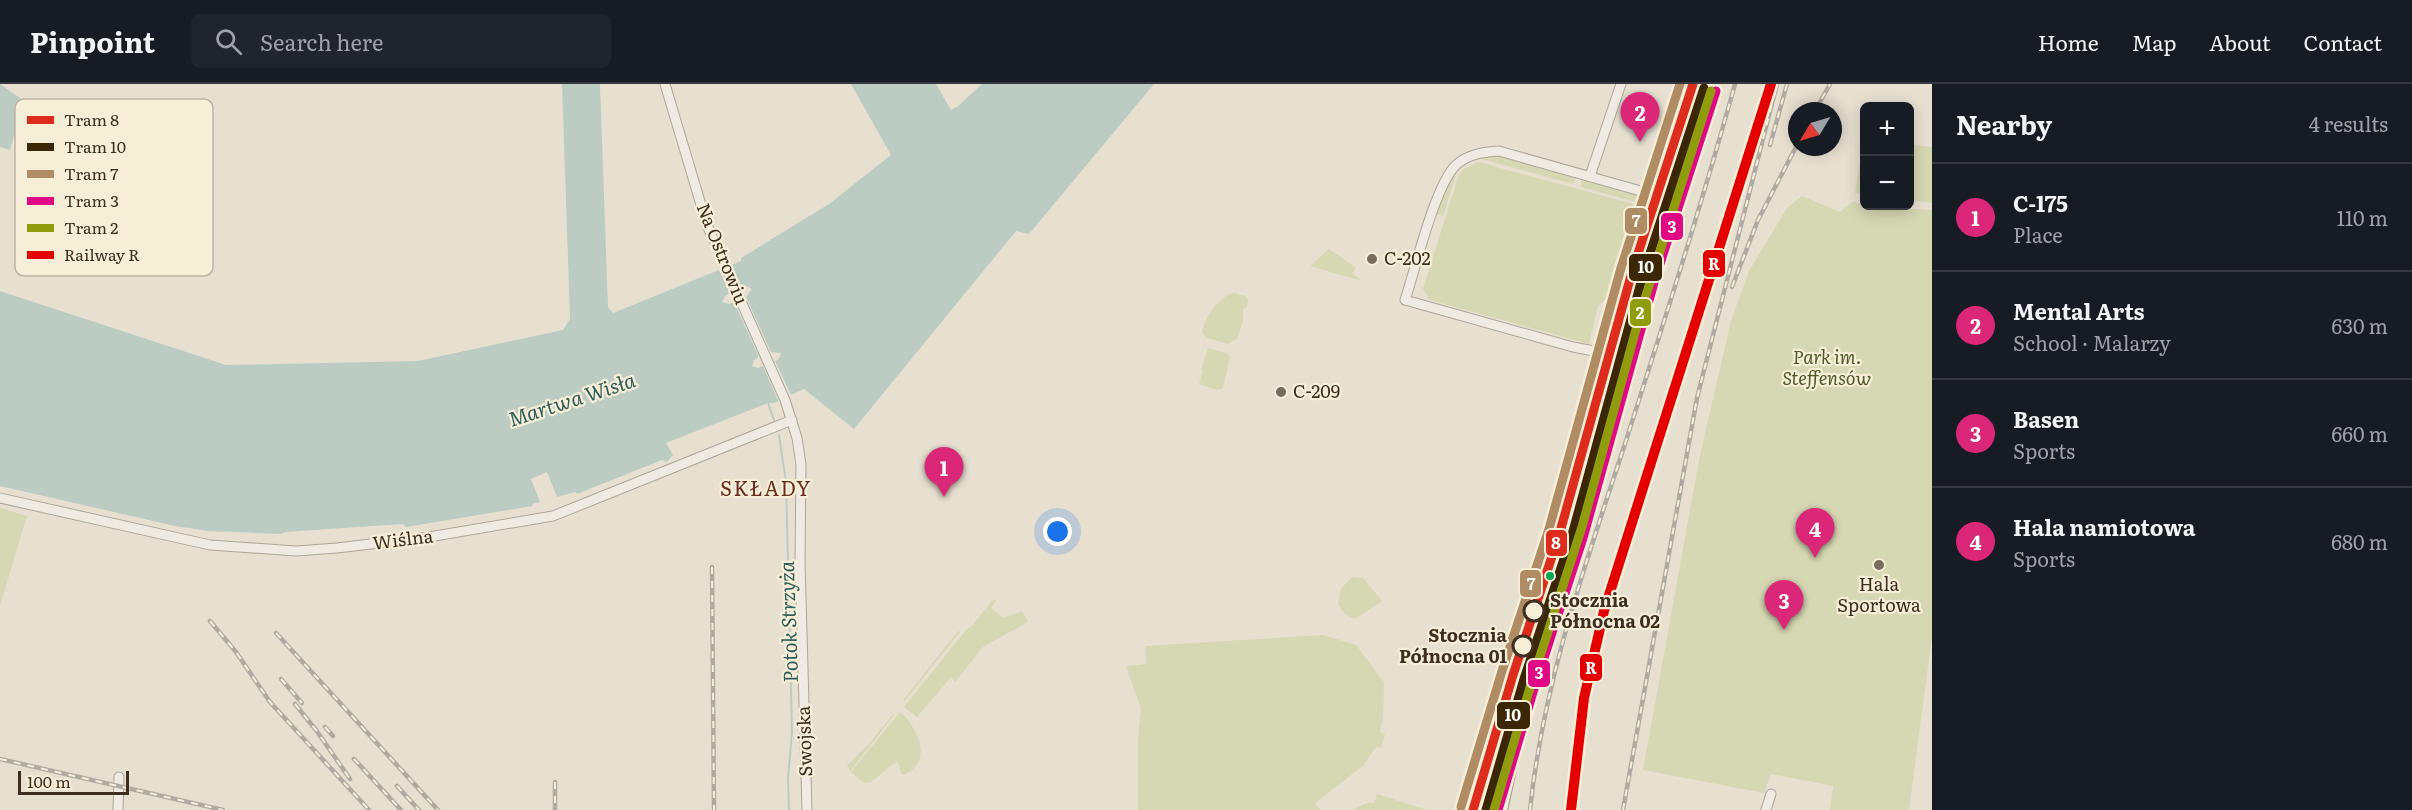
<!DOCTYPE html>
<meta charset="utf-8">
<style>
:root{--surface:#171b24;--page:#20242c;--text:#f1f3f6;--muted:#9ea1a6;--line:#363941;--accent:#db2777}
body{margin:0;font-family:Literata,serif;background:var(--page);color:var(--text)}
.controls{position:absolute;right:18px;top:18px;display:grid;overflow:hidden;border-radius:9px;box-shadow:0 3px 15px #0003}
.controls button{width:54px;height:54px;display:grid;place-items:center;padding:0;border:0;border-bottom:2px solid var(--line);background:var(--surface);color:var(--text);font:30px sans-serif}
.compass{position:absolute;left:1788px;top:18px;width:54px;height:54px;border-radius:50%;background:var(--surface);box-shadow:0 3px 15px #0003;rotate:232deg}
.scale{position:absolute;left:18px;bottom:15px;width:111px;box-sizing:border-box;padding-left:6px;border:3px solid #3d2e20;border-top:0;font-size:16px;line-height:21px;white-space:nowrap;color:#3d2e20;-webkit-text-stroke:4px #f7eed8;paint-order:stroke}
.you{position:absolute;left:1058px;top:448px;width:21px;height:21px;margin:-15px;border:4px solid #fff;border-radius:50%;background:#1a73e8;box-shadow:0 0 0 9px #1a73e833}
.badge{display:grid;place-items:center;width:39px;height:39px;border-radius:50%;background:var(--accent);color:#fff;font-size:20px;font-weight:700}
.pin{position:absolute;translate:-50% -50px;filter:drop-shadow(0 2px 3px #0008)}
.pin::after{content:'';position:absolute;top:32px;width:21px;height:18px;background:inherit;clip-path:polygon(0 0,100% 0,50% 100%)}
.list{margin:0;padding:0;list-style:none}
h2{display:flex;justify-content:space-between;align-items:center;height:78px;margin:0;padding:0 24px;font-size:26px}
h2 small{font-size:20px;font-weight:400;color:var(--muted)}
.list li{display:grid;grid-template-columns:39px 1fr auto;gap:18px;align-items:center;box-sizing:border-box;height:108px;padding:0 24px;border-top:2px solid var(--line)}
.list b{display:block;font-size:22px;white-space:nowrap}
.list p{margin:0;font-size:20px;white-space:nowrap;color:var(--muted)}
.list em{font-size:20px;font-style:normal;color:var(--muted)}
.icon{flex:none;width:33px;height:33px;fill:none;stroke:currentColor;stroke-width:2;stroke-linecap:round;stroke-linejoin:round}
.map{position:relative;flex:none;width:1932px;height:726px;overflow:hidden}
header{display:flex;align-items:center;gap:36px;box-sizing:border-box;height:84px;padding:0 30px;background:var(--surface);border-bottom:2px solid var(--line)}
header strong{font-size:28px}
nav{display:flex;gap:33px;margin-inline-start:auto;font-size:21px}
.search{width:420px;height:54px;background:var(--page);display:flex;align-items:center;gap:15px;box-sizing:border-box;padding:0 21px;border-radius:9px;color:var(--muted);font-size:22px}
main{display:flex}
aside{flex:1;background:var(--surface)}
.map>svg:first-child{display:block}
</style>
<header>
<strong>Pinpoint</strong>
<div class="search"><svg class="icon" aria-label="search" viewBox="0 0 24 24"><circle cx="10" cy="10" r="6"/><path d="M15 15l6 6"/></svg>Search here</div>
<nav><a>Home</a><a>Map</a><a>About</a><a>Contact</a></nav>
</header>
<main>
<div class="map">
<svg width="1932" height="726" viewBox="0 0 1932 726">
<rect width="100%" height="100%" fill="#e7e0d1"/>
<g fill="#d6d7b3">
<polygon points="1864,53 1864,110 1855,109"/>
<polygon points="1910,56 1912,61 1932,63 1932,119 1910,116"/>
<polygon points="1491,71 1526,78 1577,92 1573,100 1478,74"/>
<polygon points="1478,78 1641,122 1615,207 1598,222 1589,260 1430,216 1423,205 1459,90 1464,85"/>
<polygon points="1457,87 1443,132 1436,130 1449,97"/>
<polygon points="1581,93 1643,111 1641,118 1639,119 1581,103"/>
<polygon points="1802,112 1840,128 1853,117 1864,122 1932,126 1932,552 1909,726 1830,726 1833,702 1771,690 1764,709 1643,686 1700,371 1731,237 1749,187 1787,124"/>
<polygon points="1329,165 1356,184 1352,189 1362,197 1310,182"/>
<path d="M1235,209L1245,212L1248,215L1247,223L1243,225V236L1237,255L1228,260L1207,254L1202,248C1205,234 1220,210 1235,209Z"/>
<polygon points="1208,264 1226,269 1230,273 1223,304 1217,306 1199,300 1203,287 1201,286"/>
<polygon points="0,424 27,432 0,522"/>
<polygon points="1352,493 1363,494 1382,517 1355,535 1345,530 1338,520 1341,505"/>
<polygon points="993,515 996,517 991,524 1003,534 1022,527 1028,538 983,563 955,598 951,593 917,633 904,623 967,545 972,542"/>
<polygon points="958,547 960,548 904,618 904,615"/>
<polygon points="1323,551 1356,561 1384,598 1383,633 1380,648 1385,650 1381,664 1376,663 1363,682 1315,719 1320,726 1138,726 1138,656 1141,625 1126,582 1146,580 1145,562"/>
<path d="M900,628C919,644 934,681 902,691L897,677L871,698L864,699L851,688Z"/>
<polygon points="893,630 894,631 850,687 847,681 869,660"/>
<polygon points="1377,710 1427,726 1352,726 1369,718 1374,720"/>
</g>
<g fill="#bcccc2">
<polygon points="0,0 24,17 10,66 0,63"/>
<polygon points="562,0 600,0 608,223 613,229 741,177 741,174 829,120 891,71 851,0 936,0 951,26 957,23 982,0 1154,0 1029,150 1016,147 854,345 804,305 774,319 768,319 666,359 673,371 667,378 662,376 577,410 576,408 557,413 547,388 531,395 540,418 532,420 533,422 406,443 403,440 285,448 281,450 208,447 175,442 0,402 0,207 226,281 418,277 563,246 570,235"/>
</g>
<polygon fill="#e7e0d1" points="731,180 742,204 746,202 752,205 746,213 771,268 781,269 779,275 775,277 792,313 779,319 763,282 758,284 752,282 754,276 759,273 734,218 729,220 722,218 725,212 730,209 719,186"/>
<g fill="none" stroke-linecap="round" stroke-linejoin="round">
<g stroke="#bcccc2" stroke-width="2">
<polyline points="768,319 774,336"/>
<polyline points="779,351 786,398 792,648 788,694 789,726"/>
</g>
<defs>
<g id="street">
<polyline points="665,0 707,141 785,316 797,354 801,381 800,478 807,726"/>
<polyline points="1590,92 1621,0"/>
<path d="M1625,273L1573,263L1405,216C1415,186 1435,101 1456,81C1468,70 1484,68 1499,67L1669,115"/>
<polyline points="0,414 210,461 296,467 337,464 429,453 553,432 792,336"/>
<polyline points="118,726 119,693"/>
<polyline points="1766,726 1771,710"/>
</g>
<g id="secondary">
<polyline points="1488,726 1503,661 1546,526"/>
<polyline points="1501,726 1519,645 1561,498 1669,115 1706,0"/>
</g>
</defs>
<use href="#street" stroke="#ada599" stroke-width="11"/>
<use href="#secondary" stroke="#9c958a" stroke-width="14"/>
<use href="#street" stroke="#efebe3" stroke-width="9"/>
<use href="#secondary" stroke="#efebe3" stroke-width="12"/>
<defs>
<g id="rail">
<polyline points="1815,27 1830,0"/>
<polyline points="1770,61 1787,0"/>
<polyline points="1732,203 1758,136 1797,61"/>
<polyline points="712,483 714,726"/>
<polyline points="210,537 236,568 270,618 369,726"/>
<polyline points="276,549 438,726"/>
<polyline points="281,595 302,619"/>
<polyline points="295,620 316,646 350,695"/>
<polyline points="325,643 333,652"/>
<polyline points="0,675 223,726"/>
<polyline points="354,675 401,726"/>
<polyline points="555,698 555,726"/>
<polyline points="397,702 419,726"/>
<path d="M1530,726C1543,601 1584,484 1623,366C1662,244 1701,123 1735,0"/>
<polyline points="1623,726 1697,314 1777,0"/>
</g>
</defs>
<use href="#rail" stroke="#afaaa2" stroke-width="4.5"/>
<use href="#rail" stroke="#f7eed8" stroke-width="2" stroke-dasharray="7" stroke-linecap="butt"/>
<defs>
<polyline id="rail-1" points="1571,726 1584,614 1604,527 1771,0"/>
</defs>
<use href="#rail-1" stroke="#f7eed8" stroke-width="15"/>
<use href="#rail-1" stroke="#e50000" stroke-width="10"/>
<defs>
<polyline id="tram-1" points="1473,726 1513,591 1560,448 1632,188 1693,0"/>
<polyline id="tram-2" points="1486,726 1524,595 1572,451 1643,191 1704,4"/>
<polyline id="tram-3" points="1461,723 1502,587 1549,445 1621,184 1680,0"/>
<polyline id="tram-4" points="1498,726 1536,598 1583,454 1655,195 1716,7"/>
<polyline id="tram-5" points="1494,726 1531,600 1582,443 1641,227 1711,7"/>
</defs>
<use href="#tram-1" stroke="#f7eed8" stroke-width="14"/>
<use href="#tram-2" stroke="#f7eed8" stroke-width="14"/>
<use href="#tram-3" stroke="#f7eed8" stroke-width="14"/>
<use href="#tram-4" stroke="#f7eed8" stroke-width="14"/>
<use href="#tram-5" stroke="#f7eed8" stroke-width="14"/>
<use href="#tram-1" stroke="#dd2b1c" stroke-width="9"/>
<use href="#tram-2" stroke="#3b2706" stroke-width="9"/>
<use href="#tram-3" stroke="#b08c65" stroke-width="9"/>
<use href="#tram-4" stroke="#e10886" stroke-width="9"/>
<use href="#tram-5" stroke="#909c0b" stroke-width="9"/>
</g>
<g fill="#786c5e" stroke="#f7eed8" stroke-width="2">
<circle cx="1372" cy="175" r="6"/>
<circle cx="1281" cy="308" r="6"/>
<circle cx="1879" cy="481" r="6"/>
</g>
<circle fill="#00a651" stroke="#f7eed8" stroke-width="2" cx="1550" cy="492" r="5"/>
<g fill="#f7eed8" stroke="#3d2e20" stroke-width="3">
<circle cx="1534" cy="527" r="10"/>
<circle cx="1523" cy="562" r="10"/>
</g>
<g text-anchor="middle" stroke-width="4.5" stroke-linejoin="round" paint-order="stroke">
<g font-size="18" fill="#3d2e20" stroke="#f7eed8">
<text transform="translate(722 170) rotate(68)" y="6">Na Ostrowiu</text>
<text transform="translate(403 456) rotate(-7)" y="6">Wiślna</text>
<text transform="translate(805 657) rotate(-92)" y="6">Swojska</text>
</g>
<g font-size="18" fill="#3d2e20" stroke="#f7eed8" text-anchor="start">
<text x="1384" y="181">C-202</text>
<text x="1293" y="314">C-209</text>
<text x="1879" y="507" text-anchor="middle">Hala<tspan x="1879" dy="21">Sportowa</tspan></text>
</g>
<g font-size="18" font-style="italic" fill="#4d5a26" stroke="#f7eed8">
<text x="1827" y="280">Park im.<tspan x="1827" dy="21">Steffensów</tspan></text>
</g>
<g font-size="18" font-weight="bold" fill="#3d2e20" stroke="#f7eed8" text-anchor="start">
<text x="1550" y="523">Stocznia<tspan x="1550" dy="21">Północna 02</tspan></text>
<text x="1507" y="558" text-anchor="end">Stocznia<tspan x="1507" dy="21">Północna 01</tspan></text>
</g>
<g font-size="20" font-style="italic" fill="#2f5d5a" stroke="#f7eed8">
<text transform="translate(572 316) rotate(-18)" y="7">Martwa Wisła</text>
<text transform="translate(789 538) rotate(-92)" y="7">Potok Strzyża</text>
</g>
<g font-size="20" letter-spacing="1.5" fill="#6b2e1e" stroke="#f7eed8">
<text x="766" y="412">SKŁADY</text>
</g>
</g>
<rect x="15" y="15" width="198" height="177" rx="9" fill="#f7eed8" stroke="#bfb4a1" stroke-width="1.5"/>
<rect x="27" y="32" width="27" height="8" fill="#dd2b1c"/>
<rect x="27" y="59" width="27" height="8" fill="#3b2706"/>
<rect x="27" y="86" width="27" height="8" fill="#b08c65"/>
<rect x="27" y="113" width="27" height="8" fill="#e10886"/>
<rect x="27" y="140" width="27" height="8" fill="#909c0b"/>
<rect x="27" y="167" width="27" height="8" fill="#e50000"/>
<g font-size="16" fill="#3d2e20">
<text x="64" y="42">Tram 8</text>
<text x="64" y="69">Tram 10</text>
<text x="64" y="96">Tram 7</text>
<text x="64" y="123">Tram 3</text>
<text x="64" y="150">Tram 2</text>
<text x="64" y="177">Railway R</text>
</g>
<g stroke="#f7eed8" stroke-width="2">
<rect x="1624" y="123" width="24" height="28" rx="6" fill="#b08c65"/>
<rect x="1660" y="128" width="24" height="29" rx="6" fill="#e10886"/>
<rect x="1702" y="165" width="24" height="29" rx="6" fill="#e50000"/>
<rect x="1628" y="169" width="35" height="29" rx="6" fill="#3b2706"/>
<rect x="1629" y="214" width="23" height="29" rx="6" fill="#909c0b"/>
<rect x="1545" y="445" width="23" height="28" rx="6" fill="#dd2b1c"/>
<rect x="1519" y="485" width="23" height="29" rx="6" fill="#b08c65"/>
<rect x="1579" y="569" width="24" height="29" rx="6" fill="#e50000"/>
<rect x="1527" y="575" width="24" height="29" rx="6" fill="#e10886"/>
<rect x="1496" y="617" width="35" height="29" rx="6" fill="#3b2706"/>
</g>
<g font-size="16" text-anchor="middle" font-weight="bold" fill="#fff">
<text x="1636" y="143">7</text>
<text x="1672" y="149">3</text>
<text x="1714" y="186">R</text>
<text x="1646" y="189">10</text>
<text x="1640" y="235">2</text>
<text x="1556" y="465">8</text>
<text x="1531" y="506">7</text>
<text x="1591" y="590">R</text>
<text x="1539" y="595">3</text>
<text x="1513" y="637">10</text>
</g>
</svg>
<div class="controls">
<button>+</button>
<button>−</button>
</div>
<svg class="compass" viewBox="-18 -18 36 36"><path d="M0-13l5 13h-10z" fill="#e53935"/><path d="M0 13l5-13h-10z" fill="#9ea1a6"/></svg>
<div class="scale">100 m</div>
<div class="you"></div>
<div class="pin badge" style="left:944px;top:413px">1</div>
<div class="pin badge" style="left:1640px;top:58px">2</div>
<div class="pin badge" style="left:1784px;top:546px">3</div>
<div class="pin badge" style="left:1815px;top:474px">4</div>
</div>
<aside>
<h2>Nearby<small>4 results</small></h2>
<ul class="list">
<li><span class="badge">1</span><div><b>C-175</b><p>Place</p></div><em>110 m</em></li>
<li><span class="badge">2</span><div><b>Mental Arts</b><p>School · Malarzy</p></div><em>630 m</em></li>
<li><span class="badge">3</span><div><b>Basen</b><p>Sports</p></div><em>660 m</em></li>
<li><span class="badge">4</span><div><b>Hala namiotowa</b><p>Sports</p></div><em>680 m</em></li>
</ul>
</aside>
</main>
